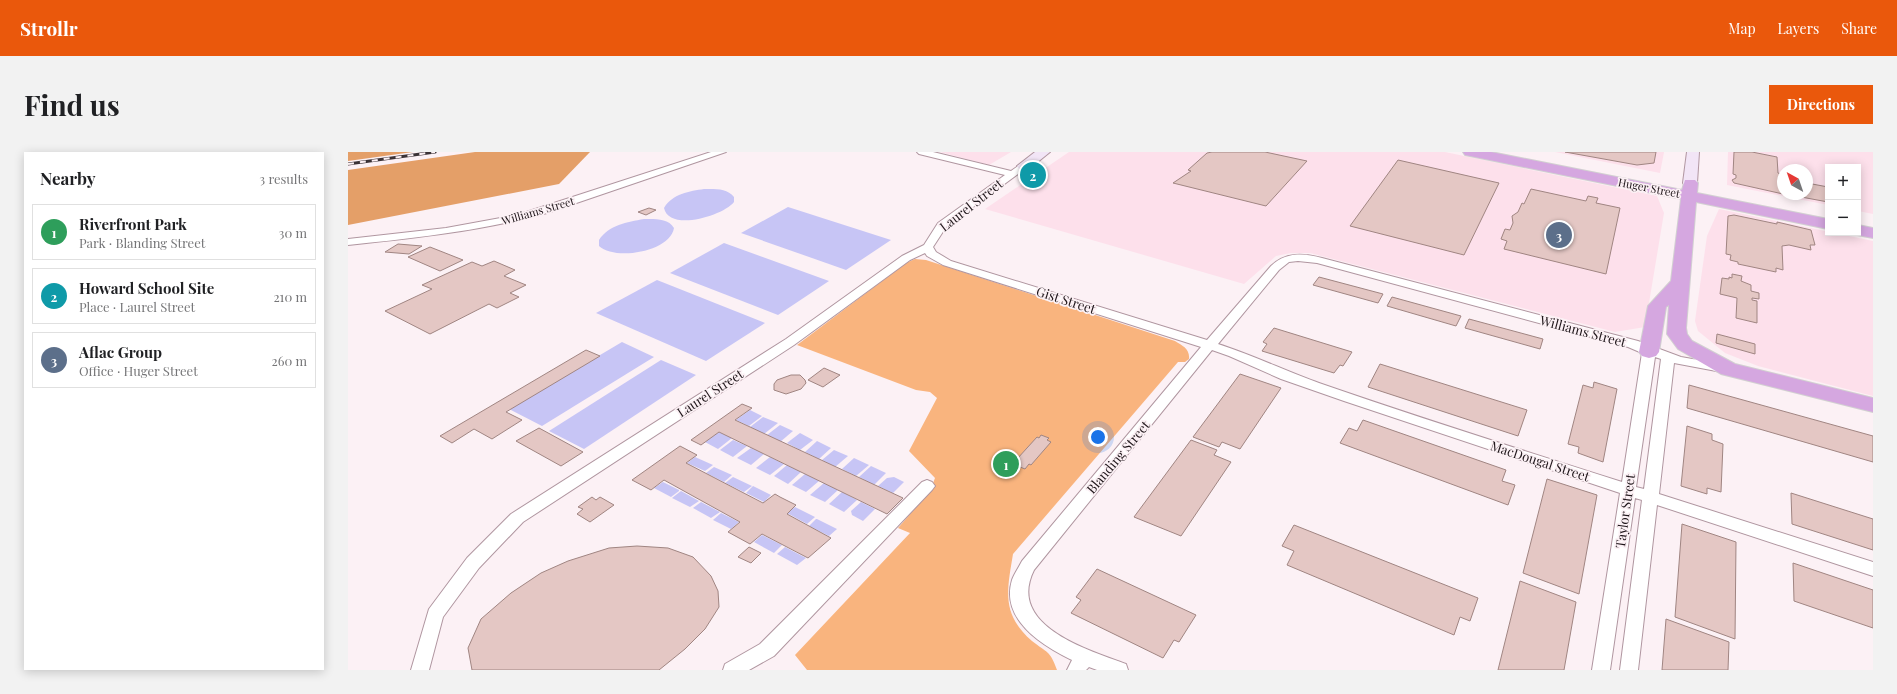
<!DOCTYPE html>
<meta charset="utf-8">
<style>
:root{--surface:#fff;--page:#f2f2f2;--text:#202124;--muted:#757577;--line:#e0e0e0;--accent:#ea580c}
body{margin:0;font-family:"Playfair Display",serif;background:var(--page);color:var(--text)}
.controls{position:absolute;right:12px;top:12px;display:grid;overflow:hidden;border-radius:0px;box-shadow:0 2px 10px #0003}
.controls button{width:36px;height:36px;display:grid;place-items:center;padding:0;border:0;border-bottom:1px solid var(--line);background:var(--surface);color:var(--text);font:20px sans-serif}
.compass{position:absolute;left:1429px;top:12px;width:36px;height:36px;border-radius:50%;background:var(--surface);box-shadow:0 2px 10px #0003;rotate:320deg}
.you{position:absolute;left:750px;top:285px;width:14px;height:14px;margin:-10px;border:3px solid #fff;border-radius:50%;background:#1a73e8;box-shadow:0 0 0 6px #1a73e833}
.badge{display:grid;place-items:center;width:26px;height:26px;border-radius:50%;background:var(--accent);color:#fff;font-size:13px;font-weight:700}
.pin{position:absolute;translate:-50% -50%;border:2px solid #fff;box-shadow:0 1px 4px #0006}
.list{margin:0;padding:0;list-style:none}
h2{display:flex;justify-content:space-between;align-items:center;height:52px;margin:0;padding:0 16px;font-size:17px}
h2 small{font-size:13px;font-weight:400;color:var(--muted)}
.list li{display:grid;grid-template-columns:26px 1fr auto;gap:12px;align-items:center;box-sizing:border-box;height:56px;margin:0 8px 8px;padding:0 8px;border:1px solid var(--line);border-radius:0px}
.list b{display:block;font-size:15px;white-space:nowrap}
.list p{margin:0;font-size:13px;white-space:nowrap;color:var(--muted)}
.list em{font-size:13px;font-style:normal;color:var(--muted)}
.map{position:relative;flex:none;width:1525px;height:518px;overflow:hidden;border-radius:0px}
header{display:flex;align-items:center;gap:24px;box-sizing:border-box;height:56px;padding:0 20px;background:var(--accent);color:#fff}
header strong{font-size:19px}
nav{display:flex;gap:22px;margin-inline-start:auto;font-size:14px}
.intro{display:flex;align-items:center;justify-content:space-between;box-sizing:border-box;height:96px;padding:0 24px}
h1{margin:0;font-size:28px}
.button{padding:10px 18px;border-radius:0px;background:var(--accent);color:#fff;font-size:14px;font-weight:700}
main{display:flex;gap:24px;padding:0 24px}
aside{flex:1;background:var(--surface);border-radius:0px;box-shadow:0 2px 10px #0003}
.map>svg:first-child{display:block}
</style>
<header>
<strong>Strollr</strong>
<nav><a>Map</a><a>Layers</a><a>Share</a></nav>
</header>
<div class="intro"><h1>Find us</h1><a class="button">Directions</a></div>
<main>
<aside>
<h2>Nearby<small>3 results</small></h2>
<ul class="list">
<li><span class="badge" style="background:#2e9e5b">1</span><div><b>Riverfront Park</b><p>Park · Blanding Street</p></div><em>30 m</em></li>
<li><span class="badge" style="background:#0f9aa8">2</span><div><b>Howard School Site</b><p>Place · Laurel Street</p></div><em>210 m</em></li>
<li><span class="badge" style="background:#5c6f8a">3</span><div><b>Aflac Group</b><p>Office · Huger Street</p></div><em>260 m</em></li>
</ul>
</aside>
<div class="map">
<svg width="1525" height="518" viewBox="0 0 1525 518">
<rect width="100%" height="100%" fill="#fcf1f5"/>
<g fill="#fde0eb" fill-rule="evenodd">
<polygon points="592,0 663,0 641,13"/>
<polygon points="721,0 1097,0 1309,44 1316,61 1297,175 1267,180 962,101 943,101 928,104 896,132 637,57"/>
<polygon points="1207,0 1316,0 1312,21"/>
<path d="M1380,0H1525V62L1510,59V15H1480V53L1379,33ZM1435,18H1459V42H1435Z"/>
<polygon points="1371,57 1525,89 1525,244 1410,214 1377,201 1350,179 1347,169 1359,84"/>
</g>
<path fill="#f9b47e" d="M567,107L578,108L827,189C835,194 842,197 841,207L837,210H830L665,402C659,439 653,462 684,489C699,501 702,498 709,518H459L447,503L562,381L550,376L582,339L587,326L561,299L589,246L582,240L568,238L449,193L558,111Z"/>
<g fill="#e49f68">
<polygon points="0,0 65,0 0,9"/>
<polygon points="127,0 242,0 211,32 0,73 0,18"/>
</g>
<g fill="#c7c5f5">
<path d="M356,37C367,37 379,36 386,45V50C375,64 321,80 316,56C324,42 342,39 356,37Z"/>
<polygon points="440,55 543,88 498,118 393,81"/>
<path d="M296,67C307,67 320,66 326,76C322,100 267,109 251,94V88C261,73 279,70 296,67Z"/>
<polygon points="376,91 481,129 430,163 322,121"/>
<polygon points="309,128 417,171 358,209 248,161"/>
<polygon points="274,190 306,205 194,274 161,257"/>
<polygon points="313,208 348,223 236,297 201,279"/>
<polygon points="402,258 414,264 401,274 388,268"/>
<polygon points="415,265 430,271 416,282 402,275"/>
<polygon points="432,273 445,279 432,290 419,283"/>
<polygon points="371,280 384,286 370,297 357,290"/>
<polygon points="452,281 465,288 452,298 439,291"/>
<polygon points="385,288 399,294 385,305 372,298"/>
<polygon points="469,289 483,296 471,307 457,300"/>
<polygon points="403,296 416,302 403,313 389,306"/>
<polygon points="486,298 500,304 487,315 474,308"/>
<polygon points="347,305 365,313 357,319 339,311"/>
<polygon points="422,305 436,312 422,323 408,316"/>
<polygon points="506,306 521,313 508,324 494,317"/>
<polygon points="439,313 453,320 440,332 426,324"/>
<polygon points="523,314 538,321 526,333 511,325"/>
<polygon points="366,315 384,323 376,330 358,321"/>
<polygon points="457,322 471,329 458,340 444,333"/>
<polygon points="385,325 404,334 396,340 377,331"/>
<polygon points="546,325 556,330 545,341 530,334 539,326"/>
<polygon points="315,330 331,338 331,339 323,345 306,336"/>
<polygon points="476,331 490,338 477,350 462,343"/>
<polygon points="405,334 423,343 416,350 398,341"/>
<polygon points="333,339 351,349 342,355 324,346"/>
<polygon points="494,340 509,348 496,360 481,352"/>
<polygon points="353,350 372,360 363,366 345,356"/>
<polygon points="513,350 527,357 515,369 504,363 503,359"/>
<polygon points="447,355 467,365 459,372 439,361"/>
<polygon points="373,361 391,370 383,377 365,368"/>
<polygon points="468,367 469,367 489,377 481,384 461,374"/>
<polygon points="414,383 434,393 426,401 406,390"/>
<polygon points="437,395 458,406 449,413 429,402"/>
</g>
<g fill="#e4c7c4" stroke="#a08582">
<polygon points="864,0 917,0 959,9 918,54 825,31 843,19 840,18 859,1"/>
<polygon points="1217,0 1308,0 1306,11 1289,13"/>
<polygon points="1386,0 1404,0 1429,5 1430,21 1435,23 1435,42 1386,31 1384,28 1388,26 1388,23 1385,22"/>
<polygon points="1050,8 1151,31 1116,103 1002,74"/>
<polygon points="1459,31 1480,35 1480,50 1437,42 1459,42"/>
<polygon points="1183,37 1238,49 1240,44 1250,46 1248,51 1272,56 1258,122 1156,97 1159,89 1153,87 1157,77 1162,78 1165,71 1164,64 1170,60 1174,51 1176,52"/>
<polygon points="301,56 308,58 298,63 290,60"/>
<polygon points="1386,63 1429,72 1429,70 1463,78 1467,93 1462,93 1463,98 1441,93 1434,94 1435,118 1428,116 1428,120 1390,112 1390,110 1382,108 1383,103 1378,102 1380,64"/>
<polygon points="50,92 74,94 61,102 37,100"/>
<polygon points="82,95 115,108 92,119 60,105"/>
<polygon points="146,109 167,118 156,124 178,133 162,141 171,145 149,156 141,152 82,182 37,159 84,137 74,133 124,110 134,114"/>
<polygon points="1384,122 1394,124 1393,129 1403,133 1403,139 1411,141 1411,147 1404,146 1404,148 1409,149 1409,171 1388,166 1389,146 1372,142 1374,126 1381,127 1381,125 1384,126"/>
<polygon points="971,125 1035,142 1030,151 965,133"/>
<polygon points="1044,145 1113,164 1108,174 1039,154"/>
<polygon points="1121,167 1195,187 1192,197 1117,176"/>
<polygon points="926,176 1004,200 995,214 992,213 986,221 914,199 919,192 915,190"/>
<polygon points="1369,182 1407,192 1407,202 1368,191"/>
<polygon points="238,198 252,204 158,260 174,268 144,287 126,277 104,291 92,284"/>
<polygon points="1032,212 1179,258 1170,284 1020,235"/>
<polygon points="476,216 492,223 475,235 460,228"/>
<polygon points="892,222 933,236 892,297 874,290 871,295 845,285"/>
<polygon points="443,223 452,223 457,228 458,231 453,237 438,242 426,238 426,232 429,228"/>
<polygon points="1246,230 1269,237 1255,310 1230,301 1231,295 1220,292 1235,233 1245,236"/>
<polygon points="1341,233 1525,284 1525,310 1339,256"/>
<polygon points="394,252 404,256 387,268 555,346 539,362 371,280 353,293 343,288"/>
<polygon points="1015,268 1158,318 1154,329 1167,333 1160,353 992,291 1001,276 1009,279"/>
<polygon points="1339,274 1364,282 1364,288 1375,292 1373,340 1359,336 1359,342 1333,334"/>
<polygon points="191,276 235,300 213,314 168,289"/>
<polygon points="693,283 701,286 699,288 703,290 683,313 681,312 677,317 667,313 671,308 669,307 689,285 691,286"/>
<polygon points="843,288 869,298 866,303 883,310 833,384 786,365"/>
<polygon points="332,294 349,303 338,311 415,351 427,342 432,345 448,353 439,362 483,386 460,406 414,382 402,392 380,380 392,370 316,328 303,338 284,328"/>
<polygon points="1199,327 1249,343 1231,442 1175,421"/>
<polygon points="1443,341 1525,367 1525,398 1444,372"/>
<polygon points="244,345 248,348 252,345 266,353 242,370 229,362 235,357 230,355"/>
<polygon points="1334,372 1388,390 1387,487 1327,465"/>
<polygon points="946,373 1130,446 1122,469 1112,465 1106,483 939,413 946,399 934,394"/>
<polygon points="289,394 320,396 345,405 363,424 370,439 371,455 357,477 337,497 311,518 124,518 120,496 133,467 163,441 193,421 220,409 261,396"/>
<polygon points="401,395 413,401 403,411 390,405"/>
<polygon points="1445,411 1525,438 1525,476 1446,449"/>
<polygon points="749,417 848,463 831,490 826,488 815,506 723,461 733,448 728,445"/>
<polygon points="1172,429 1228,450 1216,518 1150,518"/>
<polygon points="1318,467 1381,490 1380,518 1314,518"/>
</g>
<g fill="none" stroke-linecap="round" stroke-linejoin="round">
<defs>
<g id="street">
<path d="M363,0H378L199,61C133,79 67,86 0,93V87L98,76L169,63Z"/>
<path d="M569,0H585L663,19L673,12H679L681,14L598,75L585,95L588,100L603,109L859,188L923,114C938,100 955,101 974,106L1290,189L1333,205L1384,214L1386,217L1384,220L1379,221L1326,211L1311,342L1525,410V424L1309,353L1290,518H1272L1294,348L1287,346L1262,518H1244L1272,341L996,249L933,227L881,204L864,198L686,418C658,474 740,498 778,512L780,518H749L741,515L738,518H719L724,508C695,494 652,468 664,428C666,422 671,415 674,409L853,195L595,113L579,104L577,101L562,108L446,193L175,370L131,416L95,465L81,518H63L81,457L119,406L163,362L438,187L554,104L576,93L590,71L657,23L571,2ZM950,109L969,111L1280,195L1294,201L1274,330C1173,298 1072,266 971,231C937,219 905,203 870,192L931,118L941,110ZM1307,205L1313,207L1296,337L1288,335Z"/>
<polygon points="579,328 584,330 587,334 584,338 426,504 401,518 375,518 377,512 412,492 574,330"/>
</g>
<g id="secondary">
<polygon points="687,0 702,0 681,17 671,17 669,14"/>
<polygon points="1339,0 1351,0 1349,31 1347,34 1337,34 1335,31"/>
</g>
<g id="highway">
<polygon points="1115,0 1143,0 1334,38 1337,28 1347,28 1350,31 1349,41 1480,67 1480,77 1348,50 1338,176 1339,182 1344,189 1387,212 1525,246 1525,260 1373,222 1330,197 1319,182 1321,153 1318,155 1311,200 1308,204 1301,206 1294,204 1291,200 1300,154 1323,129 1333,47 1122,4 1117,3"/>
<polygon points="1510,73 1525,76 1525,86 1504,82 1510,81"/>
</g>
</defs>
<use href="#street" stroke="#b096a0" stroke-width="2"/>
<use href="#secondary" stroke="#b096a0" stroke-width="2"/>
<use href="#highway" stroke="#d2d0d1" stroke-width="2"/>
<use href="#street" fill="#fff" fill-rule="evenodd"/>
<use href="#secondary" fill="#f2e5f6" fill-rule="evenodd"/>
<use href="#highway" fill="#d5a7e0" fill-rule="evenodd"/>
<defs>
<polyline id="rail" points="0,12 87,0"/>
</defs>
<use href="#rail" stroke="#3b3236" stroke-width="3"/>
<use href="#rail" stroke="#fcf1f5" stroke-width="2" stroke-dasharray="6" stroke-linecap="butt"/>
</g>
<g text-anchor="middle" stroke-width="3.5" stroke-linejoin="round" paint-order="stroke">
<g font-size="11" fill="#1f161a" stroke="#fcf1f5">
<text transform="translate(1301 36) rotate(11)" y="4">Huger Street</text>
<text transform="translate(190 59) rotate(-16)" y="4">Williams Street</text>
</g>
<g font-size="13" fill="#1f161a" stroke="#fcf1f5">
<text transform="translate(623 53) rotate(-38)" y="5">Laurel Street</text>
<text transform="translate(718 148) rotate(18)" y="5">Gist Street</text>
<text transform="translate(1235 179) rotate(15)" y="5">Williams Street</text>
<text transform="translate(362 241) rotate(-33)" y="5">Laurel Street</text>
<text transform="translate(770 305) rotate(-50)" y="5">Blanding Street</text>
<text transform="translate(1192 309) rotate(18)" y="5">MacDougal Street</text>
<text transform="translate(1277 359) rotate(-82)" y="5">Taylor Street</text>
</g>
</g>
</svg>
<div class="controls">
<button>+</button>
<button>−</button>
</div>
<svg class="compass" viewBox="-18 -18 36 36"><path d="M0-13l5 13h-10z" fill="#e53935"/><path d="M0 13l5-13h-10z" fill="#757577"/></svg>
<div class="you"></div>
<div class="pin badge" style="left:658px;top:312px;background:#2e9e5b">1</div>
<div class="pin badge" style="left:685px;top:23px;background:#0f9aa8">2</div>
<div class="pin badge" style="left:1211px;top:83px;background:#5c6f8a">3</div>
</div>
</main>
